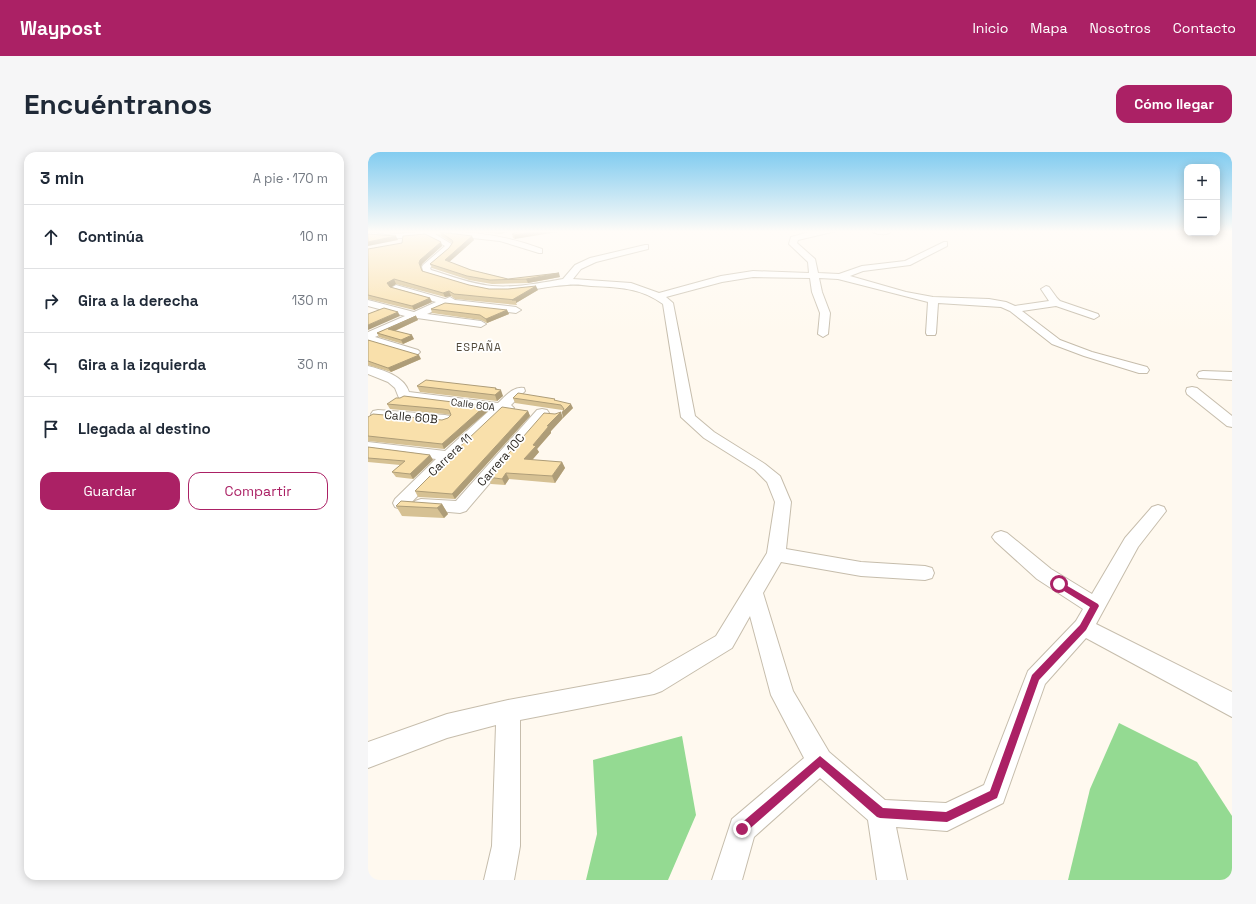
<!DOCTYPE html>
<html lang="es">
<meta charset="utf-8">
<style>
:root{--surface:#fff;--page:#f6f6f7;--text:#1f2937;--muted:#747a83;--line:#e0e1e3;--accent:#ab2165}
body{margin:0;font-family:"Space Grotesk",sans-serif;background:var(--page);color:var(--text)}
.controls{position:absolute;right:12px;top:12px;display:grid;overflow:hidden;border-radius:8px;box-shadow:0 2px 10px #0003}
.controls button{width:36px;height:36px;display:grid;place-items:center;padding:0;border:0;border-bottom:1px solid var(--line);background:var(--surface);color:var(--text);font:20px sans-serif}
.stop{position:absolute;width:12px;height:12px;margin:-9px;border:3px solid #ab2165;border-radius:50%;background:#fff}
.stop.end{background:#ab2165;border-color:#fff;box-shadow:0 1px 4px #0008}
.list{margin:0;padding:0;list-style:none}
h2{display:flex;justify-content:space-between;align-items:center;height:52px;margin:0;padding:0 16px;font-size:17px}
h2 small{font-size:13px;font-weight:400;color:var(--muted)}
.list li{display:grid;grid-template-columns:26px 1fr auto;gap:12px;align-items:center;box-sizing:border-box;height:64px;padding:0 16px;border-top:1px solid var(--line)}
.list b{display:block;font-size:15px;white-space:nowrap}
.list em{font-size:13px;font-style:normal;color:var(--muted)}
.actions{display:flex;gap:8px;padding:12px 16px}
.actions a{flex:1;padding:9px 0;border:1px solid var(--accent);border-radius:12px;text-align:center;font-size:14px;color:var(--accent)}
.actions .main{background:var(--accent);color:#fff}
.icon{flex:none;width:22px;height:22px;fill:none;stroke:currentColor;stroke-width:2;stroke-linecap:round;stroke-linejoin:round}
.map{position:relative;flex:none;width:864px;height:728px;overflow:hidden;border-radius:12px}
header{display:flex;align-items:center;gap:24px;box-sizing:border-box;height:56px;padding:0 20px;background:var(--accent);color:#fff}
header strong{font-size:19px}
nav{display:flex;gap:22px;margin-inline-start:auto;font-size:14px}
.intro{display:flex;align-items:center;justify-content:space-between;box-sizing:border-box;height:96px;padding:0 24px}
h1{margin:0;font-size:28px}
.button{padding:10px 18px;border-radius:12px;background:var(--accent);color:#fff;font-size:14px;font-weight:700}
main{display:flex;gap:24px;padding:0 24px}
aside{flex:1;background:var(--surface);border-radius:12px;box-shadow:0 2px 10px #0003}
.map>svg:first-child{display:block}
</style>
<header>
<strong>Waypost</strong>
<nav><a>Inicio</a><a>Mapa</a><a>Nosotros</a><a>Contacto</a></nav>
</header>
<div class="intro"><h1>Encuéntranos</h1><a class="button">Cómo llegar</a></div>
<main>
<aside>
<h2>3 min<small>A pie · 170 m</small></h2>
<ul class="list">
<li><svg class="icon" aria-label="ahead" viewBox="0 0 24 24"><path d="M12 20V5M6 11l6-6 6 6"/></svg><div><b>Continúa</b></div><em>10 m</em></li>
<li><svg class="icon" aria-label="right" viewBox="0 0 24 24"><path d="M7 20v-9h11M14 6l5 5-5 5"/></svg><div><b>Gira a la derecha</b></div><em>130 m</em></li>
<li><svg class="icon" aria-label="left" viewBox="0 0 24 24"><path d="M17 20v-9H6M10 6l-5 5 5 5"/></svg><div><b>Gira a la izquierda</b></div><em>30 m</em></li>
<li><svg class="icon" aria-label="arrive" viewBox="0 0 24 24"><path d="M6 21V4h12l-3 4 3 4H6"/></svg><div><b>Llegada al destino</b></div></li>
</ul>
<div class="actions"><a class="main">Guardar</a><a>Compartir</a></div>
</aside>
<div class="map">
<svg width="864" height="728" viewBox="0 0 864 728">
<rect width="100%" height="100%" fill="#fff9ef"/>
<g fill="#94da92">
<polygon points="751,571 829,610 864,664 864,728 700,728 722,637"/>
<polygon points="314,584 328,663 300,728 218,728 229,682 225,608"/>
</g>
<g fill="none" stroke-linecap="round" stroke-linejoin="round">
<defs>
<g id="street">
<path d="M62,79C101,79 138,83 174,97V101H171L132,89L67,82L85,93L82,99L62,116L63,118C83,124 103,132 124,134C148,136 172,131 195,127L207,113L222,106L277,93H280V97L228,110L213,117L205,127L263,131L291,141L353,124L385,119L441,121L440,110L421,92L423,85L442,80L468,79L430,88L429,91L447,107L450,121L471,122L494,114L537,109L576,90H579V94L542,113L495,119L482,124L538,140L565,145L621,147L638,150L647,154L681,149L673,137L678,134L681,135L689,146L692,149L730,162L731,164L726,167L688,154L654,159L692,188L724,200L779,215L781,218L779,221H771L716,204L684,192L642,159L633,155L570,151L568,181L567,183H559L558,181L560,150L470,127L451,126L454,140L462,161L460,182L455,185L450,182L452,161L444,140L442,126L385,125L354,130L298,145L305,151L327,264L346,280L397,312L412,324L423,350L418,397L493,410L557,414L564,416L566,421L564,426L557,428L493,424L413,410L395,441L425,539L461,600L517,648L578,651L616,633L660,519L708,469L715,457L669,427L627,389L624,385L627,381L633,379L639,381L683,417L724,442L757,386L784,355L790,353L796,355L798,359L770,395L728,472L864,540V565L718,486L677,532L635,651L579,679L528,675L539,728H509L500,668L452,626L386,685L374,728H344L364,667L436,606L403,543L382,464L364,496L294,539L286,542L152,568V694L146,728H116L124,694L128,573L79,586L0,616V590L79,562L140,548L282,522L348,484L399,401L407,350L399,330L387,318L336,286L313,265L295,152C273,136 250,135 223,134C215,133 207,132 199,133C177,134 155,141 133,140C106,140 81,129 56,122L54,115L55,113L77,94L60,84L18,87L0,84V80L18,83Z"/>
<path d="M503,79H522L523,80C518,84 507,82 503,79Z"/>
<polygon points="28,133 77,147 82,145 87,148 148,155 153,158 148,161 79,153 59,162 113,169 118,172 113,175 49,166 7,185 50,198 52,200 50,202 46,203 0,190 0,180 37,164 0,154 0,148 46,160 68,150 25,138 23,136"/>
<path d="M0,214C15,218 36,224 41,240L130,251C138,244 145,234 156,236L157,239L143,253L146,256L144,259L136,260L85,307L39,355L33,357L27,355L25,351L27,347L68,307L0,298V290L77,299L122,258L31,246L27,236L20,230L0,222Z"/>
<polygon points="835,219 864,220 864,228 831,226 829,223 831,220"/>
<polygon points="824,235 829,236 864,264 864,275 859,274 819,242 818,239 819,236"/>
<polygon points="174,257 179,258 181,261 179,264 98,359 92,361 47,357 45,353 47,349 53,347 88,349 169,258"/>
<polygon points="10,258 77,263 82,264 84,267 82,270 77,271 5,265 3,262 5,259"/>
</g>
</defs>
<use href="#street" stroke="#c6bdac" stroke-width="2"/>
<use href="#street" fill="#fff" fill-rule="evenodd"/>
</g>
<g fill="#d6c193">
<polygon points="5,79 47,79 34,81"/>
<polygon points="104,79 143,79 132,82"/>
<polygon points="152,79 147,87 145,86 144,82"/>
<polygon points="72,80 106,88 81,110 103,118 140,127 192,125 160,131 124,132 101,128 64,116 62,112 81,96 84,91 73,84"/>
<polygon points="73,90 74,94 54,112 53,115 54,119 101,133 121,137 170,138 148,151 149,153 87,147 83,144 77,145 28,132 23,135 62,146 64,150 46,158 0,147 0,97"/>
<polygon points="63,157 139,158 141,162 119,171 113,168 64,161"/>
<polygon points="48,164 50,168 27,179 46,187 35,192 11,185 9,181"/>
<polygon points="0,188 53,207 23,220 0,213"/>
<polygon points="49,234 128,236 135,244 129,249 52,240"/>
<polygon points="145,246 188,249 205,256 195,266 195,258 194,258 147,251"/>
<polygon points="19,252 117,254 120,259 76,297 0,289 0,265 74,268 80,266 83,263 77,262 22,257"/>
<polygon points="160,259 162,264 87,347 50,345 47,339"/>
<polygon points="195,266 183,279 183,281 169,297 171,300 164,308 194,310 197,316 187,331 141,327 137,333 123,332 120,325"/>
<polygon points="0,295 62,303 65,308 45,327 28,325 24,320 32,313 0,310"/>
<polygon points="74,352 80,362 76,366 34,364 28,354"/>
</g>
<g fill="#ae9d78">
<polygon points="33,79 47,79 34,81"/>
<polygon points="131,79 143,79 132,82"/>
<polygon points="170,79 195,79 147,87 146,83"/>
<polygon points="28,84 30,88 0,94 0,90"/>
<polygon points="104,84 106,88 79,112 77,108"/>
<polygon points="73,90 74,94 54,112 53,115 56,123 51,111 52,108"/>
<polygon points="191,121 192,125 160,131 158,127"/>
<polygon points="26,127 28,132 22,136 19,131"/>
<polygon points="168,134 170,138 148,151 148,148 144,148"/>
<polygon points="81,139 83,144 77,145 75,141"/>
<polygon points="62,146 64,150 46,158 44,154"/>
<polygon points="139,158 141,162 119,171 118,167"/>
<polygon points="30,160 32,164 0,178 0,173"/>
<polygon points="48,164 50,168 22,181 20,177"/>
<polygon points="44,183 46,187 35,192 33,188"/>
<polygon points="51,203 53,207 23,220 20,216"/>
<polygon points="128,236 130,240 133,238 135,244 129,249 127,243 127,237"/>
<polygon points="203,252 205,256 195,266 194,261"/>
<polygon points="117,254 120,259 76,297 74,292"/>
<polygon points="160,259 162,264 87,347 84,342"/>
<polygon points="193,260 195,266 183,279 183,281 169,297 171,300 159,314 156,307 165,293 179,274"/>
<polygon points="62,303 65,308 45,327 42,322"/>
<polygon points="194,310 197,316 187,331 184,324"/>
<polygon points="138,321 141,327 137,333 134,327"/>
<polygon points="74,352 80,362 76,366 69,356"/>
</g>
<g fill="#f9e0ab" stroke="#ae9d78">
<polygon points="152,79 170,79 146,83 144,82"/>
<polygon points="72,80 104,84 77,108 103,118 140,127 191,121 158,127 122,128 99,124 62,112 81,96 85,90 84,88"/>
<polygon points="0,82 28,84 0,90"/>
<polygon points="57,82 73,90 52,108 51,111 54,119 101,133 121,137 140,137 168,134 144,148 148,148 86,142 81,139 75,141 26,127 19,131 22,135 62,146 44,154 0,143 0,97 34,91 35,84"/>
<polygon points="77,151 139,158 118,167 112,163 63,157"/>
<polygon points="16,156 30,160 0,173 0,162"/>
<polygon points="48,164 20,177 44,183 33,188 9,181"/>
<polygon points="0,188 51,203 20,216 0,209"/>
<polygon points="58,228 128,236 127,237 133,238 127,243 49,234"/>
<polygon points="150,241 187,247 186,248 203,252 194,261 196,257 193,253 145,246"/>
<polygon points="36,244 117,254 74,292 0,284 0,265 5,262 74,268 80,266 83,263 81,258 75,257 19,252 28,246 32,246"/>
<polygon points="134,255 160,259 84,342 47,339 83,303"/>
<polygon points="193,260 179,274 181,274 165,293 168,294 156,307 194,310 184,324 138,321 134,327 120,325 176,261 187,262"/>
<polygon points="0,295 62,303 42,322 24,320 37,309 0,306"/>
<polygon points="33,349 74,352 69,356 28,354"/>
</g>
<linearGradient id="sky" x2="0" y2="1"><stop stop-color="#82ccf0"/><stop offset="0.44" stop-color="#fffcf8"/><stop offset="1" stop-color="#fffcf8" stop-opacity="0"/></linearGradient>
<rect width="864" height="181" fill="url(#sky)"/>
<polygon fill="#ab2165" points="691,429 730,452 731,454 718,478 671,528 629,646 579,670 512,666 509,665 452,615 378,680 374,682 371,680 369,677 371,673 452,604 515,656 578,660 622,639 664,523 712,473 722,455 688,434 687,432"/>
<g text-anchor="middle" stroke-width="3.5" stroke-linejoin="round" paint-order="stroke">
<g font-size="10" fill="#2e2a24" stroke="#fff">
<text transform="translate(105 252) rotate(7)" y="4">Calle 60A</text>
</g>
<g font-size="11" letter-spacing="1" fill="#504839" stroke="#fff">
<text x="111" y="199">ESPAÑA</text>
</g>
<g font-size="12" fill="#2e2a24" stroke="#fff">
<text transform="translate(43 265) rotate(5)" y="4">Calle 60B</text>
<text transform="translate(82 303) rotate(-44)" y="4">Carrera 11</text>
<text transform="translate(133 308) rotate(-49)" y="4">Carrera 10C</text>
</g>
</g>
</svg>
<div class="controls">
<button>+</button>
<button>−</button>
</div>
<div class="stop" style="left:691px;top:432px"></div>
<div class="stop end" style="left:374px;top:677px"></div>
</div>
</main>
